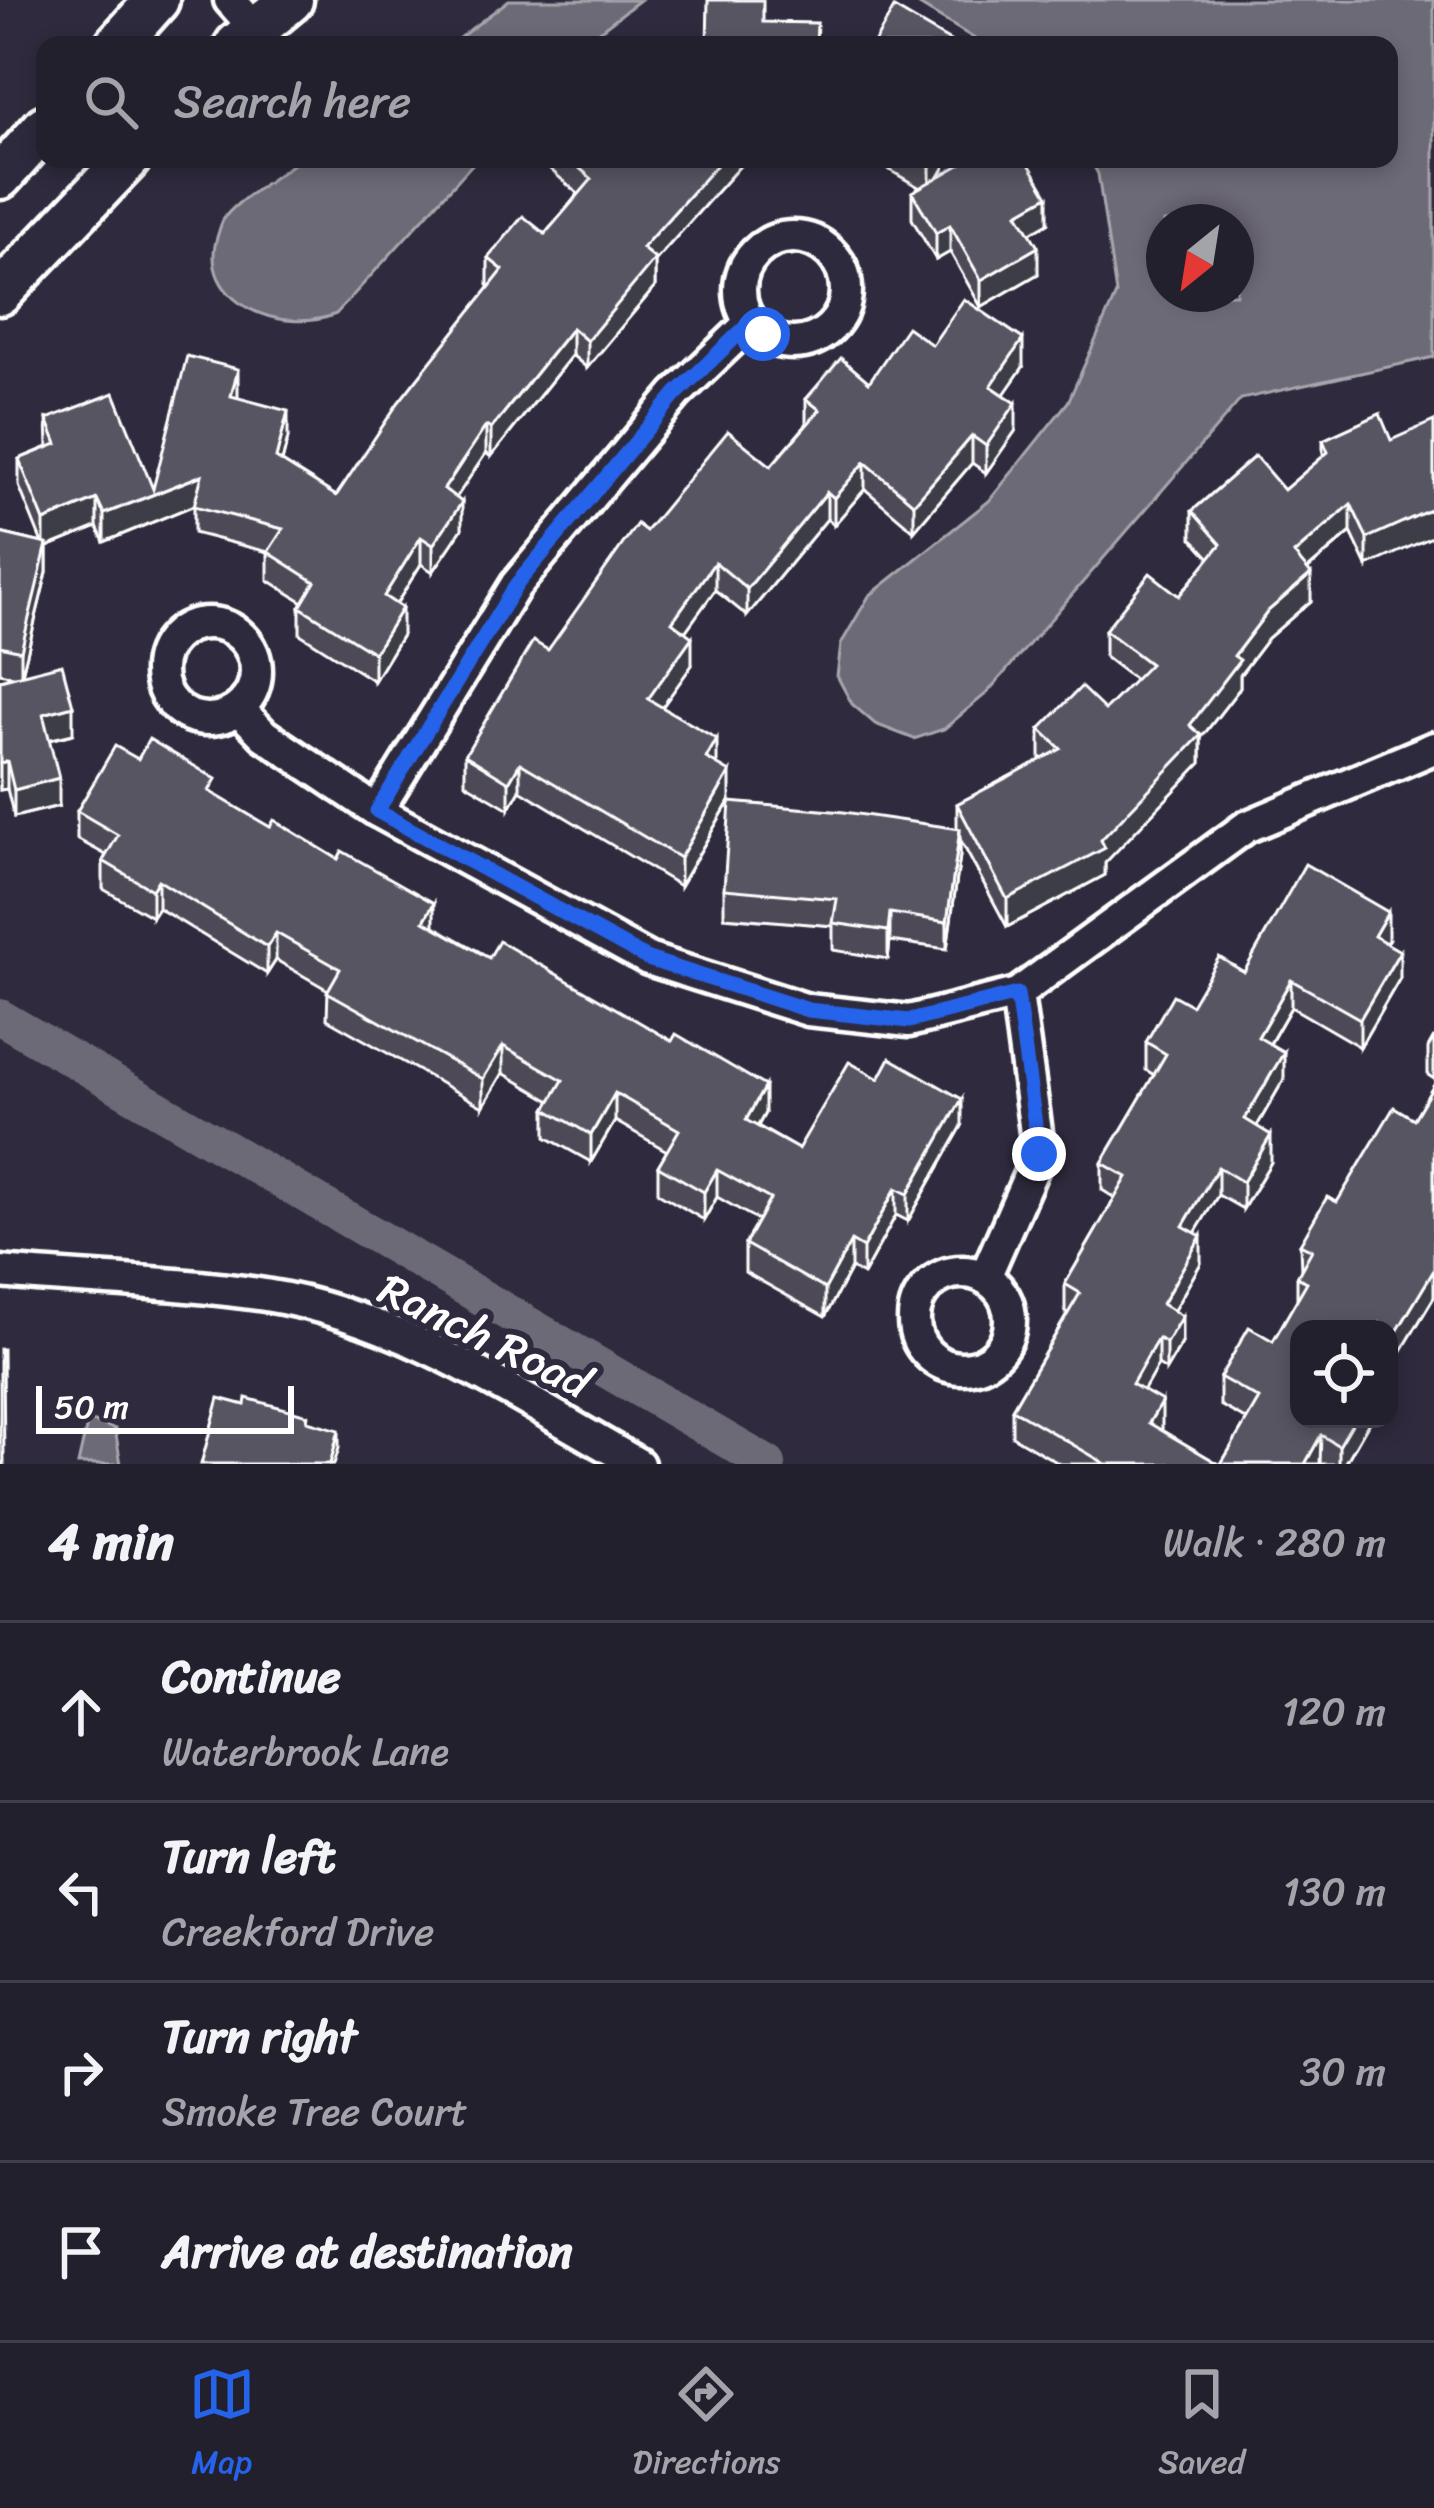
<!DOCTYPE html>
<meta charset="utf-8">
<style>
:root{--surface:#23202e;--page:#2f2d3a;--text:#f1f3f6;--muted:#a3a3aa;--line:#403e4a;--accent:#2563eb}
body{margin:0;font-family:Sriracha,sans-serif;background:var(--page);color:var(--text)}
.controls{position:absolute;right:36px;bottom:36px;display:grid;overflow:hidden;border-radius:24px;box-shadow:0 6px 18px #0003}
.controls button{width:108px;height:108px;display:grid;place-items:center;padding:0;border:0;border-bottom:3px solid var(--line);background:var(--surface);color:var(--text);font:60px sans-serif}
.compass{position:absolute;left:1146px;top:204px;width:108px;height:108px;border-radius:50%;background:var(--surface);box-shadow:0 6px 18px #0003;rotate:210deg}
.scale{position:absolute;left:36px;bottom:30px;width:258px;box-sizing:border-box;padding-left:12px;border:6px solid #fff;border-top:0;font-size:33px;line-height:42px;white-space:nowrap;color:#fff;-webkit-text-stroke:9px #2f2a3d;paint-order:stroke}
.stop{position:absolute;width:36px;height:36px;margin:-27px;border:9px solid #2563eb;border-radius:50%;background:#fff}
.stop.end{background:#2563eb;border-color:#fff;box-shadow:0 3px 12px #0008}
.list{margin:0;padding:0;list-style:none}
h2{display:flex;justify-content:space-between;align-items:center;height:156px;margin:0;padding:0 48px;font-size:51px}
h2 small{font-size:39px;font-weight:400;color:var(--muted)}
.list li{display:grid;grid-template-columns:78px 1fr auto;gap:36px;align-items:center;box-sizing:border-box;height:180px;padding:0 48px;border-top:3px solid var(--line)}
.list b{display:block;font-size:45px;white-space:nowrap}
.list p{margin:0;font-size:39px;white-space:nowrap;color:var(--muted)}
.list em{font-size:39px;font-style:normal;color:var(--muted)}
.icon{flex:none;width:66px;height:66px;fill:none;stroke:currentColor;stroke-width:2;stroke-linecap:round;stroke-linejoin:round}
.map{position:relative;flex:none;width:1434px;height:1464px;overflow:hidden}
.search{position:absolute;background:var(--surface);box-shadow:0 6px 18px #0003;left:36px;right:36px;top:36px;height:132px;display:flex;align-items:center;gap:30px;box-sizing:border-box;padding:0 42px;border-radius:24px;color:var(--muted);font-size:45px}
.sheet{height:876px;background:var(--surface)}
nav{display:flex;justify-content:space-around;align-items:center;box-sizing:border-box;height:168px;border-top:3px solid var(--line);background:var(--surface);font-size:33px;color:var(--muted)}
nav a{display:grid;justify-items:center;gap:6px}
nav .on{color:var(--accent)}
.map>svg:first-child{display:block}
</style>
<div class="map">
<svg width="1434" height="1464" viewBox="0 0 1434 1464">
<rect width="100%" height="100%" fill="#2f2a3d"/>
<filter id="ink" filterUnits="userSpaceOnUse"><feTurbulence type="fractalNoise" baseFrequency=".00833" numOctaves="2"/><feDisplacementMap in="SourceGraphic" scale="24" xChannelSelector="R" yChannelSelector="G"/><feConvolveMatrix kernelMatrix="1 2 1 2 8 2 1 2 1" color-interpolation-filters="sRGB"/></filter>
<g filter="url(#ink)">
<g fill="#6d6a77" stroke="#a7a6ad" stroke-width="3" fill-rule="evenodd">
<polygon points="509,0 640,0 581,45 450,45"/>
<path d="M911,0H1434V357L1241,399L987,693L944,729L914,739L875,724L852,704L837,676L841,644L869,596L989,501L1068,402L1116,294L1098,174L1090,159H1389V45H985ZM1236,222V294H1164V222Z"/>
<path d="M300,159H477L336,314C283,336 194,303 218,234C220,228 221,222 225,217C236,201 282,173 300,159Z"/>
<polygon points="88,1420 115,1429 121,1464 78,1464"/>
</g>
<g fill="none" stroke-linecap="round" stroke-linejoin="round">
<polyline stroke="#6d6a77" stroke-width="36" points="0,1017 768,1464"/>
<defs>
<g id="minor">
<polyline points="230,0 254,27"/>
<circle cx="793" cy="290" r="53"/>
<circle cx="208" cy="671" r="48"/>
<polyline points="239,709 264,735 377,811 648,959 808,1010 909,1021 1017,994 1246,827 1434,748"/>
<polyline points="377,811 516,585 676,394 751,322"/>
<circle cx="962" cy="1320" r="48"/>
<path d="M0,1272C88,1280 178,1282 265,1295C400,1316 520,1398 638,1464"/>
<polyline points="985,1277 1039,1154 1017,994"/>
</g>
<g id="secondary">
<polyline points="117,45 157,0"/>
<polyline points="237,45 291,0"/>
<polyline points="0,177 45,127"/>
<polyline points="0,293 128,159"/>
</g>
</defs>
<use href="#minor" stroke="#fff" stroke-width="39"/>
<use href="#secondary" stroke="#fff" stroke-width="51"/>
<use href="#minor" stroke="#2f2a3d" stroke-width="30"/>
<use href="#secondary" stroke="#2f2a3d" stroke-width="42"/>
</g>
<g fill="#4d4956" stroke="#fff" stroke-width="3">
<polygon points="550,159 746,159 655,261 655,287 587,368 572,355 491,457 486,453 456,497 462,529 433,572 421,564 396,604 402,635 374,681 300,634 300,607 303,602 268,580 268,552 194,533 194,505 104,542 97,527 47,547 47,572 22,674 73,734 49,740 59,806 14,817 7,789 0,790 0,680 13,676 0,673 0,533 42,543 19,486 19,459 48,447 47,419 153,489 237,398 288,438 282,462 336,496 490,287 488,285 488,258 545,234 578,194 550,169"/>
<polygon points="871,159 949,159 939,177 1048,223 1030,233 1038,274 981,307 950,252 936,260 912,219 912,192 920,188"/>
<polygon points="932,345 1023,367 1004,394 1016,430 986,473 972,463 914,531 865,489 834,525 827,519 747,616 715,590 685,632 692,665 662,707 717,765 730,800 680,886 520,790 509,809 465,783 465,755 548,650 646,531 771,466 806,425 806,399 869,382"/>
<polygon points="1380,414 1367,566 1351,532 1307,570 1311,601 1268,638 1240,675 1240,688 1201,738 1201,763 1105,863 1105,875 1007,927 960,839 960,856 947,949 890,941 888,959 833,950 833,926 724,917 724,889 957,829 957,804 1043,759 1040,757 1040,729 1105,710 1135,680 1105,657 1105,630 1179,596 1210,558 1192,538 1192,511 1284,490 1323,457 1323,440"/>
<polygon points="138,759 216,796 434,926 765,1113 758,1126 798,1149 962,1126 908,1221 896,1215 863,1275 851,1268 825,1317 745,1272 745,1244 758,1220 717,1197 704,1220 658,1193 658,1166 667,1151 615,1121 591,1162 546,1137 546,1109 551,1101 503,1073 483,1107 327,1019 328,990 276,960 267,974 158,908 152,917 103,889 103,861 106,855 77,839 77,811"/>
<polygon points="1388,940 1386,943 1400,978 1360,1047 1291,1007 1270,1044 1284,1079 1257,1126 1271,1162 1243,1209 1218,1195 1195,1232 1201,1263 1173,1311 1182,1343 1166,1370 1158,1365 1143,1390 1162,1428 1161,1430 1219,1464 1060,1464 1012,1436 1012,1409 1068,1313 1065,1312 1065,1284 1115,1198 1102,1190 1102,1163 1154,1075 1146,1070 1146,1042 1191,1005 1244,972"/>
<polygon points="1434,1037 1434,1079 1428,1075 1428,1048"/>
<polygon points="1434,1085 1434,1297 1396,1360 1389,1356 1389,1329 1299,1329 1368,1419 1368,1424 1345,1464 1221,1464 1247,1420 1220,1405 1220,1377 1273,1341 1297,1300 1297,1277 1301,1271 1300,1244 1414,1119"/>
</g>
<g fill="#3e3c46" stroke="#fff" stroke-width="3">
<polygon points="722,159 746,159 655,261 655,287 587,368 587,341 642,248"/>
<polygon points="933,159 949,159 930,193 930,166"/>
<polygon points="1048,196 1048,223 1018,240 1018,213"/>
<polygon points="950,225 950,252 936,260 936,233"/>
<polygon points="1038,247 1038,274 981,307 981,280"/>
<polygon points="572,328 572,355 491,457 491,429"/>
<polygon points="1023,339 1023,367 991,413 991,386"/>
<polygon points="238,369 238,397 231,423 231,396"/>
<polygon points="1016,403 1016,430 986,473 986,446"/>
<polygon points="288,411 288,438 276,486 276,458"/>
<polygon points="486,426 486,453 444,516 444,489"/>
<polygon points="972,436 972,463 914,531 914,504"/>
<polygon points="865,462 865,489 834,525 834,498"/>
<polygon points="202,475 202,502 104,542 104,514"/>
<polygon points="827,492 827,519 747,616 747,589"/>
<polygon points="97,499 97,527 47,547 47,572 21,678 21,651 44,548 44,521"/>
<polygon points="462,502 462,529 433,572 433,545"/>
<polygon points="1351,504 1351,532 1294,581 1294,554"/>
<polygon points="1434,508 1434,536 1367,566 1367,538"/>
<polygon points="421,537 421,564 384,624 384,596"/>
<polygon points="715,562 715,590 672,650 672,622"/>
<polygon points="1311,574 1311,601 1268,638 1240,675 1240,688 1201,738 1201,763 1105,863 1105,875 1007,927 1007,899 1101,840 1190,725 1234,656 1268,611"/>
<polygon points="402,608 402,635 374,681 374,653"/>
<polygon points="692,637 692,665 648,727 648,699"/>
<polygon points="73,706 73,734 43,741 43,714"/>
<polygon points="717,739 717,766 706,758"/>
<polygon points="7,761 7,789 0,790 0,763"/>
<polygon points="520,763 520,790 509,809 509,782"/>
<polygon points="730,772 730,800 680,886 680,858"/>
<polygon points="59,778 59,806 14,817 14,790"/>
<polygon points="960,829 960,856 947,949 947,922"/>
<polygon points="158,880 158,908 152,917 152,890"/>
<polygon points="434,903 434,931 424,921"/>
<polygon points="1388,912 1388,940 1374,963 1374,936"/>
<polygon points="890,913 890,941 888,959 888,931"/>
<polygon points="276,933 276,960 267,974 267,947"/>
<polygon points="1400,951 1400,978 1360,1047 1360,1019"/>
<polygon points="1291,980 1291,1007 1258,1064 1258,1037"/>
<polygon points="503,1046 503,1073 483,1107 483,1079"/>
<polygon points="1284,1052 1284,1079 1245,1147 1245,1119"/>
<polygon points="765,1086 765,1113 746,1147 746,1120"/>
<polygon points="615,1093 615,1121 591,1162 591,1135"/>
<polygon points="962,1099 962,1126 908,1221 908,1194"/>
<polygon points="1271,1135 1271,1162 1243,1209 1243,1182"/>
<polygon points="1218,1167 1218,1195 1183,1253 1183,1226"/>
<polygon points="717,1170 717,1197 704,1220 704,1192"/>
<polygon points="896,1188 896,1215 863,1275 863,1248"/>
<polygon points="1201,1236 1201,1263 1162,1331 1162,1304"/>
<polygon points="851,1241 851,1268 825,1317 825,1289"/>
<polygon points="1434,1270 1434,1297 1396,1360 1396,1333"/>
<polygon points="1182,1316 1182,1343 1166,1370 1166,1343"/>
<polygon points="1158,1338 1158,1365 1132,1411 1132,1384"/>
<polygon points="1162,1401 1162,1428 1149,1451 1149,1423"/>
<polygon points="1355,1419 1368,1419 1368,1424 1345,1464 1339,1464 1339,1446"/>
<polygon points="339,1430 339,1448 334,1464 330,1464"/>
<polygon points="1321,1435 1320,1464 1305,1464"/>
</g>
<g fill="#595564" stroke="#fff" stroke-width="3">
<polygon points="708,0 763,0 763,22 817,23 816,45 707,45"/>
<polygon points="894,8 957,45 873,45"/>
<polygon points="569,159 722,159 642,248 655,259 587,341 572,328 491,429 486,426 444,489 462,502 433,545 421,537 384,596 402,608 374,653 300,607 315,582 268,552 283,529 194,506 202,475 104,514 97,499 44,521 19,459 57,444 47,419 114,393 153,489 187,356 238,369 231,396 288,411 276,458 336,496 398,403 503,270 488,258 523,216 545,234 592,179"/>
<polygon points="918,159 933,159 930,166"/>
<polygon points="970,159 1026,159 1048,196 1018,213 1038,247 981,280 950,225 936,233 912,192"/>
<polygon points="964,299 1023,339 991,386 1016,403 986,446 972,436 914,504 865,462 834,498 827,492 747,589 715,562 672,622 692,637 648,699 717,739 706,758 730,772 680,858 520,763 509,782 465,755 533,641 548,650 637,524 646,531 728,431 771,466 820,410 806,399 841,358 869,382 907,327 932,345"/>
<polygon points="1380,414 1391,440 1434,421 1434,508 1367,538 1351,504 1294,554 1311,574 1268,611 1234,656 1240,660 1190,725 1201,735 1101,840 1105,848 1007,899 957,804 1061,749 1040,729 1081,687 1105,710 1150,664 1105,630 1150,573 1179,596 1221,544 1192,511 1255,456 1284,490 1328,452 1323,440"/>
<polygon points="0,533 47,544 21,651 0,646"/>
<polygon points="62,664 73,706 43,714 59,778 14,790 7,761 0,763 0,680"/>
<polygon points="149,739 216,779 209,791 270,827 274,820 338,859 342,851 434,903 424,921 489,958 499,941 672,1041 676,1034 765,1086 746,1120 798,1149 849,1062 879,1079 890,1058 962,1099 908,1194 896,1188 863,1248 851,1241 825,1289 745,1244 770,1199 717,1170 704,1192 658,1166 679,1130 615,1093 591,1135 546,1109 563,1080 503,1046 483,1079 327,992 340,969 276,933 267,947 158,880 152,890 103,861 118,835 77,811 115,746 138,759"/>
<polygon points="730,802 844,812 960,829 947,922 890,913 888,931 833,923 837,899 724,889"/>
<polygon points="1305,864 1388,912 1374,936 1400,951 1360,1019 1291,980 1258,1037 1284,1052 1245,1119 1271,1135 1243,1182 1218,1167 1183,1226 1201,1236 1162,1304 1182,1316 1166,1343 1158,1338 1132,1384 1162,1401 1149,1423 1219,1464 1106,1464 1012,1409 1080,1293 1065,1284 1127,1177 1102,1163 1166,1054 1146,1042 1173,995 1191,1005 1219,957 1244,972"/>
<polygon points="1434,1085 1434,1270 1396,1333 1380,1323 1376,1329 1299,1329 1299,1419 1355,1419 1339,1446 1321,1435 1305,1464 1221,1464 1259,1399 1220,1377 1249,1327 1273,1341 1307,1282 1297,1277 1312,1250 1300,1244 1327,1197 1337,1202 1394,1107 1414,1119"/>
<polygon points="0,1349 3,1349 4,1464 0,1464"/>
<polygon points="219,1398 245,1405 246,1398 308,1415 307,1421 339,1430 330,1464 201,1464"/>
</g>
</g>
<g fill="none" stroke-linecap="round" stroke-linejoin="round" filter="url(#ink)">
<polyline stroke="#2563eb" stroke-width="15" points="763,334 751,322 676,394 516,585 377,811 648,959 808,1010 909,1021 1017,994 1039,1154"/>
</g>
<g text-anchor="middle" stroke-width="12" stroke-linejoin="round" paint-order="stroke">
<g font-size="45" fill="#fff" stroke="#2f2a3d">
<text transform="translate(485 1335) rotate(26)" y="16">Ranch Road</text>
</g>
</g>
</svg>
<div class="controls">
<button><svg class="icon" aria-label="locate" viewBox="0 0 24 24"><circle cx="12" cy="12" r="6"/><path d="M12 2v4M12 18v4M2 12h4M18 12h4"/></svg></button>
</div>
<svg class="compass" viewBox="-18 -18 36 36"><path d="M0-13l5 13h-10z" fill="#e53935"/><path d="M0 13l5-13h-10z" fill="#a3a3aa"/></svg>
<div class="scale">50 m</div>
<div class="stop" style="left:763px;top:334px"></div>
<div class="stop end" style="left:1039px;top:1154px"></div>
<div class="search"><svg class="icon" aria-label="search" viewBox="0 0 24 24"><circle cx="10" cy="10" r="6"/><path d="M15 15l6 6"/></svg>Search here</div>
</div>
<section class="sheet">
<h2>4 min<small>Walk · 280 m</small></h2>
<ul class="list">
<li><svg class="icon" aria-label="ahead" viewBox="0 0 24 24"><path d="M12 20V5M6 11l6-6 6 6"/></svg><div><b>Continue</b><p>Waterbrook Lane</p></div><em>120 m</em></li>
<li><svg class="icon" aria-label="left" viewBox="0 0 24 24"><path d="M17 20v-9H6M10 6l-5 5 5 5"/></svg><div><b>Turn left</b><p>Creekford Drive</p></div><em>130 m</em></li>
<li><svg class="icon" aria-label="right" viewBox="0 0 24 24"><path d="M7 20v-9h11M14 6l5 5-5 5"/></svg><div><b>Turn right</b><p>Smoke Tree Court</p></div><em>30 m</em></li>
<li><svg class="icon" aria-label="arrive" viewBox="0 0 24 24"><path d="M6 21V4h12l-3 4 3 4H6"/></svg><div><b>Arrive at destination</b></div></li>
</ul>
</section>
<nav>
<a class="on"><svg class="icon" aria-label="map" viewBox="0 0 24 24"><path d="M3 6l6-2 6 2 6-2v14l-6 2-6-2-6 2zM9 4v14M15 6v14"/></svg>Map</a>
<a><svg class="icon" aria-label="directions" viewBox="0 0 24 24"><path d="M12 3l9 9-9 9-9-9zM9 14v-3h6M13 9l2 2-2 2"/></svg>Directions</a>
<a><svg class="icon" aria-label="saved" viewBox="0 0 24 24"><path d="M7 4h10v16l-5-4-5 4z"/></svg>Saved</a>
</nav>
